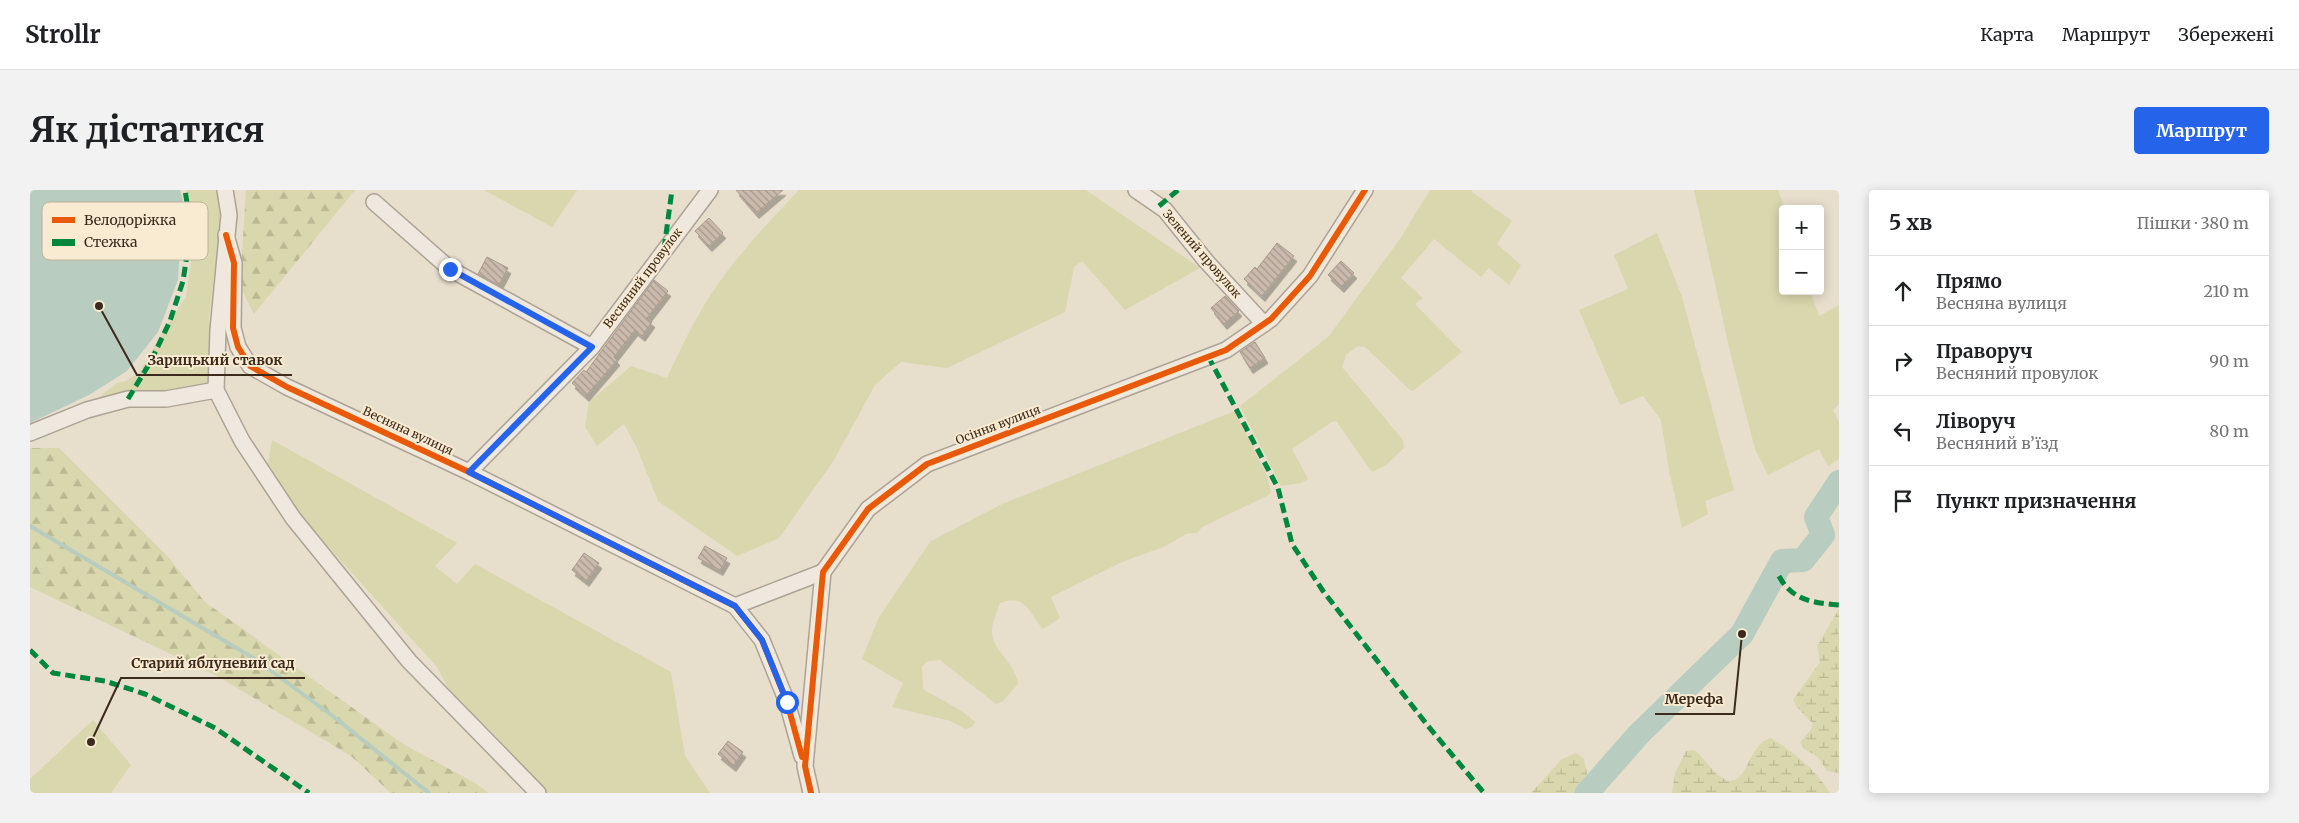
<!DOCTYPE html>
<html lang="uk">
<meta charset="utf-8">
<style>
:root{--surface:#fff;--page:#f2f2f2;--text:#202124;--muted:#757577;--line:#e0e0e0;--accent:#2563eb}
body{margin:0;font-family:Merriweather,serif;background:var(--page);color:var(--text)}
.controls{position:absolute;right:15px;top:15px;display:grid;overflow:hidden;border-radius:5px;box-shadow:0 2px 12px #0003}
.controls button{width:45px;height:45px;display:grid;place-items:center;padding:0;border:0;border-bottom:1px solid var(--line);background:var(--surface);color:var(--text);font:25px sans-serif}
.stop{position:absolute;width:15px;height:15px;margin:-11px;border:4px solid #2563eb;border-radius:50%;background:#fff}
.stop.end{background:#2563eb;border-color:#fff;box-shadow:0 1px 5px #0008}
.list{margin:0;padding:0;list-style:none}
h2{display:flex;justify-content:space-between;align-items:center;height:65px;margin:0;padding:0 20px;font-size:21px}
h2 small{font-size:16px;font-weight:400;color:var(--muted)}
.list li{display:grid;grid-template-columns:32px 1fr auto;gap:15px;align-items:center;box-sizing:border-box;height:70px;padding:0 20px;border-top:1px solid var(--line)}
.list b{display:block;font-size:19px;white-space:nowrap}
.list p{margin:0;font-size:16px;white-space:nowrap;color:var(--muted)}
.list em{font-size:16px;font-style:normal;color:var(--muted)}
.icon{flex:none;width:28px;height:28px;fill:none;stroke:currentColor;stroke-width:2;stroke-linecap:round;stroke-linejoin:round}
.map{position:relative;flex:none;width:1809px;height:603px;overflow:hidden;border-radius:5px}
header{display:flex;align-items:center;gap:30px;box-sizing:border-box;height:70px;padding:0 25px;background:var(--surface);border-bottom:1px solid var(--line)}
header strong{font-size:24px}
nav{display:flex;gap:28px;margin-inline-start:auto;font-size:18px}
.intro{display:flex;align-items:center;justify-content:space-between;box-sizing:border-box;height:120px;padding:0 30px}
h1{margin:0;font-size:35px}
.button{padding:12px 22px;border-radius:5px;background:var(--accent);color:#fff;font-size:18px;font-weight:700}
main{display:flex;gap:30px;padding:0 30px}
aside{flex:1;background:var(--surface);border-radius:5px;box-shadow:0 2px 12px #0003}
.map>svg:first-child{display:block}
</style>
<header>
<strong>Strollr</strong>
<nav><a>Карта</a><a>Маршрут</a><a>Збережені</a></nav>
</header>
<div class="intro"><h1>Як дістатися</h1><a class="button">Маршрут</a></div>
<main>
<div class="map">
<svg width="1809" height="603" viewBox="0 0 1809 603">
<defs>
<pattern id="forest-firs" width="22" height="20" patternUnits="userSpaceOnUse" patternTransform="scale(1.25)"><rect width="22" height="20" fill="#d9d7ad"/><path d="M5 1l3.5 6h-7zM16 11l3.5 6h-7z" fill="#bbb994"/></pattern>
<pattern id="wetland-marsh" width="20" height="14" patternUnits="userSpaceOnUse" patternTransform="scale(1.25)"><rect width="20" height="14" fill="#d9d7ad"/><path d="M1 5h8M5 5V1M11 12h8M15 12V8" fill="none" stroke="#bbb994"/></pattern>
<pattern id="building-back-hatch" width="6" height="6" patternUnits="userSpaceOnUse" patternTransform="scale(1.25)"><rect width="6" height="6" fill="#cbbbad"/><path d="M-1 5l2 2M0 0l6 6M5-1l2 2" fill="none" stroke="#a6988c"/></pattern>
<filter id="shadow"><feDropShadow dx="3" dy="5.5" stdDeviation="0" flood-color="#0004"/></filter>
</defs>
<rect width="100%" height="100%" fill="#e7decc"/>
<g fill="#d9d7ad">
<polygon points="157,0 188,0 191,29 179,126 179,189 177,193 127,205 83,206 67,209 87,193 96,191 110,182 129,148 156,107 165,45"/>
<polygon points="454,0 547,0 522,37"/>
<path d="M769,0H1056L1170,78L1095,120L1052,71L1044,77L1035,122L917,178L871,172L845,195L804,270L749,348L707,366L628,311L607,258L594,234L567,256L555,237L559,212L601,176L637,188C651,158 665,128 684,100C708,64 739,32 769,0Z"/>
<polygon points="1400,0 1442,0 1442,2 1482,31 1467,54 1491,75 1479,95 1459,78 1451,87 1404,49 1371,88 1393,108 1385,114 1432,162 1383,201 1380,200 1335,157 1328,156 1316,165 1312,177 1373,250 1374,258 1356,275 1342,282 1306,231 1302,232 1262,259 1278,289 1271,293 1251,296 1210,216 1299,146 1370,49"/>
<polygon points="1664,0 1748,0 1755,19 1753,19 1753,101 1780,101 1789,126 1809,115 1809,214 1803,220 1809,232 1809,269 1798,276 1789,259 1738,285 1725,259 1701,166"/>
<polygon points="1627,43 1652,107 1704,300 1675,311 1678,324 1652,338 1639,280 1631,230 1613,206 1590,215 1549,120 1598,99 1584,65"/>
<path d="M1205,221L1237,286L1241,302L1239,305L1172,337L1167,343L1156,344L1136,356L1092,372L1021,407L1030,428L1013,439C998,421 995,403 970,413C967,422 961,434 962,443C963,461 985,472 988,494L973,511L966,514L910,470L898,471L892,476L893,499C910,510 931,518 945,532L942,537L935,539L921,531L862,517L873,493L832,469L849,427L901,351L972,314Z"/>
<polygon points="242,250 427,353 405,376 427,394 445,374 641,482 655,566 680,603 518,603 455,536 426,513 407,477 274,330 238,274"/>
<polygon points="63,530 101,575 81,603 0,603 0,589"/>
</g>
<g fill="url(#forest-firs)">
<polygon points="216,0 325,0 224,124 210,96"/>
<polygon points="0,258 29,258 138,367 175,412 373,554 447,594 458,603 361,603 321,566 187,486 0,397"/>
</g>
<g fill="url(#wetland-marsh)">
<polygon points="1809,419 1809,583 1797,581 1788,567 1774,559 1770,552 1780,541 1783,534 1767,517 1763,510 1790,472 1787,456"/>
<path d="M1741,548C1763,562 1786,580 1800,603H1642L1645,583L1656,561L1664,560C1675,568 1682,583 1694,589C1717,601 1718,552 1741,548Z"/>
<polygon points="1546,563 1554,569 1557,583 1553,603 1501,603 1532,569"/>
</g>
<polygon fill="#b8ccbf" points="0,0 150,0 153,12 148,90 128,142 97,181 59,205 0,233"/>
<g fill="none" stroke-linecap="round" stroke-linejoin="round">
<polyline stroke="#b8ccbf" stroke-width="4" points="0,336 225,469 304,527 399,603"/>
<polyline stroke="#b8ccbf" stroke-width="24" points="1557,603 1609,544 1712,444 1752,371 1773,370 1793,345 1786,327 1809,292"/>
</g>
<g fill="url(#building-back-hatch)" stroke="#a8998b" filter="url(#shadow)">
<polygon points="706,0 753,0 726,23"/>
<polygon points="679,28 693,43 679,56 665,41"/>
<polygon points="1247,53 1264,66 1232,106 1214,89 1225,77 1227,79"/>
<polygon points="457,67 478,78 469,95 448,84"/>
<polygon points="1311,71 1324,83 1311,97 1298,85"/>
<polygon points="624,90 638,101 617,128 622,132 612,146 605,140 584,167 587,170 556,206 542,193 554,180 556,182"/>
<polygon points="1195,106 1209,121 1194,134 1181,118"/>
<polygon points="1225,152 1235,168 1220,178 1210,162"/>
<polygon points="675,356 697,368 690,380 668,368"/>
<polygon points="554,363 569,373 556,391 542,380"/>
<polygon points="698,551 713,562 703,576 688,564"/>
</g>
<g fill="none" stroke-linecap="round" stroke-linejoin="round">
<defs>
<g id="minor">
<polyline points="195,0 199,25 188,140 186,200 212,251 263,328 379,471 508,603"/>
<polyline points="1106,0 1135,20 1176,71 1234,134"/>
<polyline points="344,12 420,79 562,157"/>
<polyline points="196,45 204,73 203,138 208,157 220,176 257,197 439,282 705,416 732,450 757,512 772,566"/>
<polyline points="0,243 57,220 98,209 136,209 186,200"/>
<polyline points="439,282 562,157 680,0"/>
<polyline points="705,416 793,382"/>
<polyline points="781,603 775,576 793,382 838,319 897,274 1196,160 1241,129 1280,86 1335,0"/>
</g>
</defs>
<use href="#minor" stroke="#aca395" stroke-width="18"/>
<use href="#minor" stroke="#eee8df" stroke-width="15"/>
<g stroke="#00873e" stroke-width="5" stroke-dasharray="10 5" stroke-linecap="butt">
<polyline points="1129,16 1148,0"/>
<polyline points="634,59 642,0"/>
<polyline points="1178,166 1248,298 1262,354 1293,401 1398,536 1454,603"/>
<polyline points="98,209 121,171 140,131 153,91 161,39 155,0"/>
<path d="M1749,386C1762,411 1785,413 1809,415"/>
<polyline points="0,460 23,483 75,491 115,504 185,538 279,603"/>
</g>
<defs>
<g id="cycleway">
<polyline points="196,45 204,73 203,138 208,157 220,176 257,197 439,282 705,416 732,450 757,512 772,567"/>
<polyline points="781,603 775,576 793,382 838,319 897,274 1196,160 1241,129 1280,86 1335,0"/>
</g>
</defs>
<use href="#cycleway" stroke="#f9ebd1" stroke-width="9"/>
<use href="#cycleway" stroke="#e8590c" stroke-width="6"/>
</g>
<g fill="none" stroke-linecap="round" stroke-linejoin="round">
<polyline stroke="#2563eb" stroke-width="6" points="420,79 562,157 439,282 705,416 732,450 757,512"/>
</g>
<g text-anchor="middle" stroke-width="4" stroke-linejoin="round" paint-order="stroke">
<g font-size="12" fill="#3c2a1c" stroke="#f9ebd1">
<text transform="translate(1172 64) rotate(49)" y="4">Зелений провулок</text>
<text transform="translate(613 88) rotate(-53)" y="4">Весняний провулок</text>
<text transform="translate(968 235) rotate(-21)" y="4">Осіння вулиця</text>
<text transform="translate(378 241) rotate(25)" y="4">Весняна вулиця</text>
</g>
</g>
<rect x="12" y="12" width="166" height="58" rx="8" fill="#f9ebd1" stroke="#c0b19b" stroke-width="1"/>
<rect x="22" y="27" width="23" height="6" fill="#e8590c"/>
<rect x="22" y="49" width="23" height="7" fill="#00873e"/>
<g font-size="14" fill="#3c2a1c">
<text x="54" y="35">Велодоріжка</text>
<text x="54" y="57">Стежка</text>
</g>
<path fill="none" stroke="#3c2a1c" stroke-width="2" d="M69 116L107 185H262M61 552L91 488H275M1712 444L1704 524H1625"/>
<g fill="#3c2a1c" stroke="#f9ebd1" stroke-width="2">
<circle cx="69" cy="116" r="5"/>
<circle cx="61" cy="552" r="5"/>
<circle cx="1712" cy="444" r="5"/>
</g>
<g font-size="14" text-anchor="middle" font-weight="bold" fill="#3c2a1c" stroke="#f9ebd1" stroke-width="4" stroke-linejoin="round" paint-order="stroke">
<text x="185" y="175">Зарицький ставок</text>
<text x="183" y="478">Старий яблуневий сад</text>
<text x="1664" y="514">Мерефа</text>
</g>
</svg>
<div class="controls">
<button>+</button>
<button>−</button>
</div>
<div class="stop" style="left:757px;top:512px"></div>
<div class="stop end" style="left:420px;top:79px"></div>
</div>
<aside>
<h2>5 хв<small>Пішки · 380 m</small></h2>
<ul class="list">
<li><svg class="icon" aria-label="ahead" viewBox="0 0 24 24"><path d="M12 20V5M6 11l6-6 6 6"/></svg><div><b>Прямо</b><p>Весняна вулиця</p></div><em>210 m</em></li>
<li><svg class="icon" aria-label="right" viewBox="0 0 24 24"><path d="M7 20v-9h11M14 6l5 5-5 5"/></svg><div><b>Праворуч</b><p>Весняний провулок</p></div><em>90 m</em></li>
<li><svg class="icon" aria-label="left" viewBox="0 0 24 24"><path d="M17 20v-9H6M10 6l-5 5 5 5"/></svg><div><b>Ліворуч</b><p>Весняний в’їзд</p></div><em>80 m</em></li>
<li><svg class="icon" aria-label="arrive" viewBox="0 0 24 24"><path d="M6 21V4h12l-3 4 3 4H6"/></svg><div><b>Пункт призначення</b></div></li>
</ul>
</aside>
</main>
